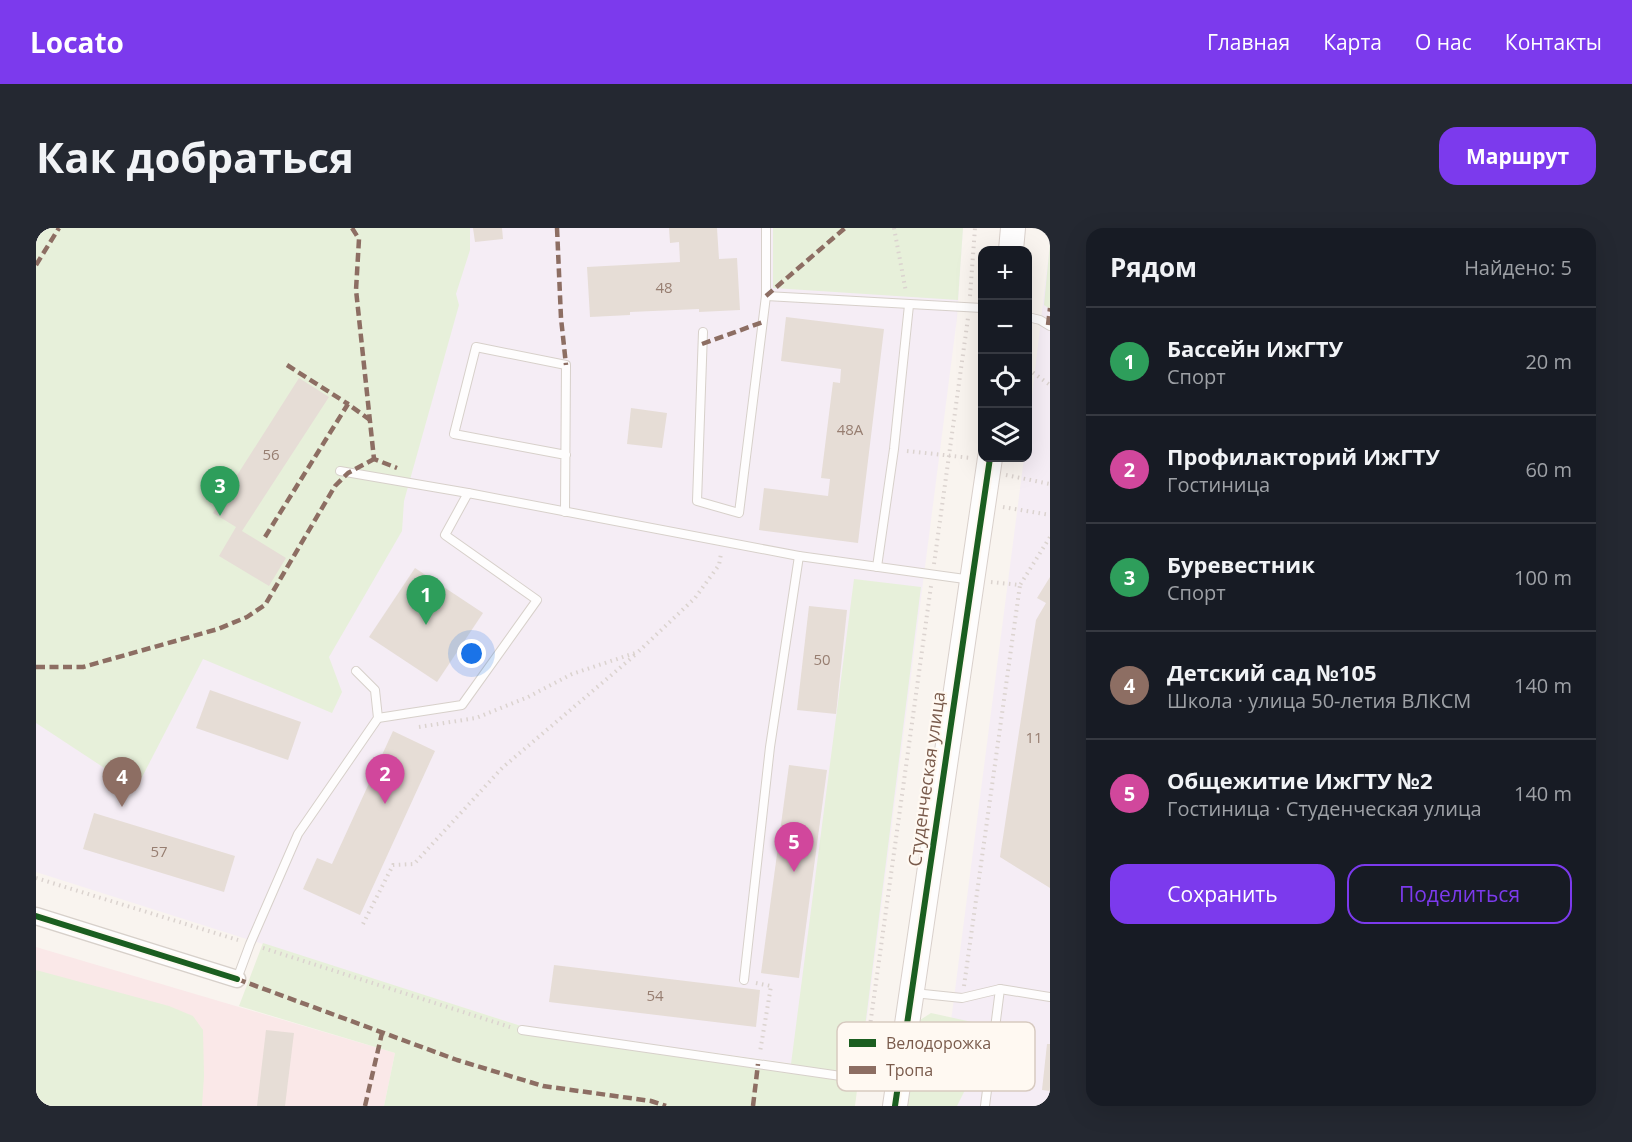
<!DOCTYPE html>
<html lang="ru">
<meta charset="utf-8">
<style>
:root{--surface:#171b24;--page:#242831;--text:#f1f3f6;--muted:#9ea1a6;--line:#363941;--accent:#7c3aed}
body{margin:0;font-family:"Open Sans",sans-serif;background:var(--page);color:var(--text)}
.controls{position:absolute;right:18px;top:18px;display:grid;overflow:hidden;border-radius:12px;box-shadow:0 6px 24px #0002}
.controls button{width:54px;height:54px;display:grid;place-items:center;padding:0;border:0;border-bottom:2px solid var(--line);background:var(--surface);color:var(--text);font:30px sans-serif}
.you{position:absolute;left:436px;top:426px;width:21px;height:21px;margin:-15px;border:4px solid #fff;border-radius:50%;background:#1a73e8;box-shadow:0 0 0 9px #1a73e833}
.badge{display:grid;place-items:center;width:39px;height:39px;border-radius:50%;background:var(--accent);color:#fff;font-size:20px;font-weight:700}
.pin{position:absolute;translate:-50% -50px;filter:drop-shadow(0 2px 3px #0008)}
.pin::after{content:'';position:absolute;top:32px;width:21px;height:18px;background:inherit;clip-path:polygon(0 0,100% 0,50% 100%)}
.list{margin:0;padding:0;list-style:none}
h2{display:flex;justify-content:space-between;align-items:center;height:78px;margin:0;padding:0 24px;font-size:26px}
h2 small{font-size:20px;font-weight:400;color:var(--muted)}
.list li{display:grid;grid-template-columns:39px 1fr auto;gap:18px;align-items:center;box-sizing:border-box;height:108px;padding:0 24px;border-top:2px solid var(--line)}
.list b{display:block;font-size:22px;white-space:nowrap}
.list p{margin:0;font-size:20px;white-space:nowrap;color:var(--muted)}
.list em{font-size:20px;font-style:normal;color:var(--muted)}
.actions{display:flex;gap:12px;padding:18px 24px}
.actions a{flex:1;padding:14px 0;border:2px solid var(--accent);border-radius:18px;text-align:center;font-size:21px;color:var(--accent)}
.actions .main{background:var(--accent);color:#fff}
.icon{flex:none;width:33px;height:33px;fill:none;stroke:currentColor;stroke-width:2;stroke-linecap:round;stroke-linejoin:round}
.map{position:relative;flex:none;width:1014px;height:878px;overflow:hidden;border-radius:18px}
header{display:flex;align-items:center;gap:36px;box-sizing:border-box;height:84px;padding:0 30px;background:var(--accent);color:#fff}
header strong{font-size:28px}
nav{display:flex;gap:33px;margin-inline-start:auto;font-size:21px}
.intro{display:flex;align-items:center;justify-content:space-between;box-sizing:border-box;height:144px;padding:0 36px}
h1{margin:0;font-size:42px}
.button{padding:15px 27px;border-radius:18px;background:var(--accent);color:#fff;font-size:21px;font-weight:700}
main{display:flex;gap:36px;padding:0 36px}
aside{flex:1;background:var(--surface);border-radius:18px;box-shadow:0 6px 24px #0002}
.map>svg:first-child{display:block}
</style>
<header>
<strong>Locato</strong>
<nav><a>Главная</a><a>Карта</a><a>О нас</a><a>Контакты</a></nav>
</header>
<div class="intro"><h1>Как добраться</h1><a class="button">Маршрут</a></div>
<main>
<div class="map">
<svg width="1014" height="878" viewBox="0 0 1014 878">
<rect width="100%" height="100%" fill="#f9f4ef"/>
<g fill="#f5edf5">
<polygon points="3,0 927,0 921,90 824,845 488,799 0,644 0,6"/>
<polygon points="1014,15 1014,878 904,878 988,230 992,230 992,202"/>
</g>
<polygon fill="#fae8e8" points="0,719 359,825 348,878 0,878"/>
<g fill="#e7f0da">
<polygon points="3,0 434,0 434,22 420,66 423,77 368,273 366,303 293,429 306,464 296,485 167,431 103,555 79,547 0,495 0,6"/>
<polygon points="737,0 927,0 922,72 737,60"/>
<polygon points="1014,15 1014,81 1008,77"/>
<polygon points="818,351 885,359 819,878 348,878 359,825 203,778 227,715 488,799 755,836"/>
<polygon points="0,742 133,778 157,788 167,802 168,848 166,878 0,878"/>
<polygon points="895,785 936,794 951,813 945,841 929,862 921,878 868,878 881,794"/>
</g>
<g fill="#e6ddd6">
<polygon points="437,0 466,0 467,11 439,14"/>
<polygon points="633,0 681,0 683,31 701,30 704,82 663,84 663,81 594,84 594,87 554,89 551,39 644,34 643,14 634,15"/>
<polygon points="750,89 848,101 822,315 723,302 728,260 792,268 794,251 785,250 797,154 804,155 805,141 745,133"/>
<polygon points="263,150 293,169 206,303 250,330 233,358 183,328 200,299 177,285"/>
<polygon points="595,180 631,185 626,220 591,216"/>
<polygon points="379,340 447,385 401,454 333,409"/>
<polygon points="1014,349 1014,660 964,629 1000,392 1010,375 1001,370"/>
<polygon points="773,378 811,382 800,486 761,482"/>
<polygon points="174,462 265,494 252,532 160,500"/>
<polygon points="357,503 399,523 324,687 267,661 281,630 296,636"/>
<polygon points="753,537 791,542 763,750 725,745"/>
<polygon points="58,585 199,628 188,664 47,621"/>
<polygon points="518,737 724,762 720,799 513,774"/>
<polygon points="230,802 258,805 249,878 221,878"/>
<polygon points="1011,816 1014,816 1014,863 1006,862"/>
</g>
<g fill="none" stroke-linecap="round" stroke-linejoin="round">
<defs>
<g id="lane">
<polyline points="730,68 946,80"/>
<polyline points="992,89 1004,92 1014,98"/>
<polyline points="667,104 661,273 703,285 730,68 730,0"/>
<polyline points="304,243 432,265"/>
<polyline points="529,284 530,137 440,119 418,206 530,227"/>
<polyline points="841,339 858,221 873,77"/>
<polyline points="342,490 426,477 501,372 409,307 432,265 763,328"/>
<polyline points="201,751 214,716 262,606 342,490 339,462 320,443"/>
<polyline points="708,752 734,519 763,328 936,352"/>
<polyline points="878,765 926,770 964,761 1014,769"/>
<polyline points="486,802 860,856"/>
<polyline points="949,878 964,761"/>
</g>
<polyline id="street" points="0,688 201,751"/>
<g id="secondary">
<polyline points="975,22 977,0"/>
<polyline points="859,878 954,230"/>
</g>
</defs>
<use href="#lane" stroke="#d7d0ca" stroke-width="10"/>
<use href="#street" stroke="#d7d0ca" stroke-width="19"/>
<use href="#secondary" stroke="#d9d0cb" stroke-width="26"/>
<g stroke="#dbd3cf" stroke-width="4" stroke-dasharray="1.5 4.5" stroke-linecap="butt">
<polyline points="858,0 870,64"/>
<polyline points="934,68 939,0"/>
<polyline points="992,141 1014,157"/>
<polyline points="871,223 935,230"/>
<polyline points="970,247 1014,256"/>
<polyline points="967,279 1014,287"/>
<polyline points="898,336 932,90"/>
<polyline points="955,354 984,357 1014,309"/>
<polyline points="383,499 440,490 492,469 536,446 602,424 659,370 683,337 685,326"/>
<polyline points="0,650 202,712"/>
<polyline points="327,696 357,637 378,636 466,540 599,427"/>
<polyline points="227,720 474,799"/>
<polyline points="720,755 735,758 724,824"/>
<polyline points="928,758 984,357"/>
<polyline points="828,841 895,358"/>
</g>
<use href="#lane" stroke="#fefdfd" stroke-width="8"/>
<use href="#street" stroke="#fefdfd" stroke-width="16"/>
<use href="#secondary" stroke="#fefdfd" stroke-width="24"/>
<g stroke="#8d6e63" stroke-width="4.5" stroke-dasharray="9 4.5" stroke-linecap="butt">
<polyline points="316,0 323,11 320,62 338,231 361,240"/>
<polyline points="521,0 525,90 530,137"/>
<polyline points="0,37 23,0"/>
<polyline points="730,68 809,0"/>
<polyline points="1012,97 1014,80"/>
<polyline points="666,116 727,94"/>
<polyline points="251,137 312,176"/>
<polyline points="229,309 312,176 334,192"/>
<polyline points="0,439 47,439 182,401 211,389 229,377 299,258 312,245 338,231"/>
<polyline points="201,751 421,832 507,858 615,873 630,878"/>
<polyline points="329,878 346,805"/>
<polyline points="717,878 722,836"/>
</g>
<defs>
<g id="cycleway">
<polyline points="0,688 201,751"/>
<polyline points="859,878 954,230"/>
</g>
</defs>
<use href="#cycleway" stroke="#fff9f2" stroke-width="10"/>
<use href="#cycleway" stroke="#1b5e20" stroke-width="6"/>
</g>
<g text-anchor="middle" stroke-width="4.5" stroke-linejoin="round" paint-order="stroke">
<g font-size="15" fill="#977e71">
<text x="628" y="65">48</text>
<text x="814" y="207">48А</text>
<text x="235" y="232">56</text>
<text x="786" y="437">50</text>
<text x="998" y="515">11</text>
<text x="123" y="629">57</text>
<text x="619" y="773">54</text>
</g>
<g font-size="18" fill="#7a5b4c" stroke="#fff9f2">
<text transform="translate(891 551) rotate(-82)" y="6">Студенческая улица</text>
</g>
</g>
<rect x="801" y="794" width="198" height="69" rx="9" fill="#fff9f2" stroke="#d7cac0" stroke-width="1.5"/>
<rect x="813" y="811" width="27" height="8" fill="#1b5e20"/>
<rect x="813" y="838" width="27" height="8" fill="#8d6e63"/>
<g font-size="16" fill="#7a5b4c">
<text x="850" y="821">Велодорожка</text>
<text x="850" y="848">Тропа</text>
</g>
</svg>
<div class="controls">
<button>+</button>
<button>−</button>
<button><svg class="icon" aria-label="locate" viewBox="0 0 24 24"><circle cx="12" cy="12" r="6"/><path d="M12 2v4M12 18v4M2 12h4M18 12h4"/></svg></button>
<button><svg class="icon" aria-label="layers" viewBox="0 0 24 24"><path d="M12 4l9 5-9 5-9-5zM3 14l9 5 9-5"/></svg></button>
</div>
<div class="you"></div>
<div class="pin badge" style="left:390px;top:397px;background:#2e9e5b">1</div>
<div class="pin badge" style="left:349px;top:576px;background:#d1479c">2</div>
<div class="pin badge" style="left:184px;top:288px;background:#2e9e5b">3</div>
<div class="pin badge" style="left:86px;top:579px;background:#8d6e63">4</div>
<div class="pin badge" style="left:758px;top:644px;background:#d1479c">5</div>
</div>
<aside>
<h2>Рядом<small>Найдено: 5</small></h2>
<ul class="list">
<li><span class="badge" style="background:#2e9e5b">1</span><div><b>Бассейн ИжГТУ</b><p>Спорт</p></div><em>20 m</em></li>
<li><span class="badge" style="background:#d1479c">2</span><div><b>Профилакторий ИжГТУ</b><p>Гостиница</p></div><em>60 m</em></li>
<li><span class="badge" style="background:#2e9e5b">3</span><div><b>Буревестник</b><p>Спорт</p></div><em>100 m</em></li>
<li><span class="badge" style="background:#8d6e63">4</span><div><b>Детский сад №105</b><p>Школа · улица 50-летия ВЛКСМ</p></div><em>140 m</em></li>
<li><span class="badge" style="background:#d1479c">5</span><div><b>Общежитие ИжГТУ №2</b><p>Гостиница · Студенческая улица</p></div><em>140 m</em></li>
</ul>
<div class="actions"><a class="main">Сохранить</a><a>Поделиться</a></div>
</aside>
</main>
